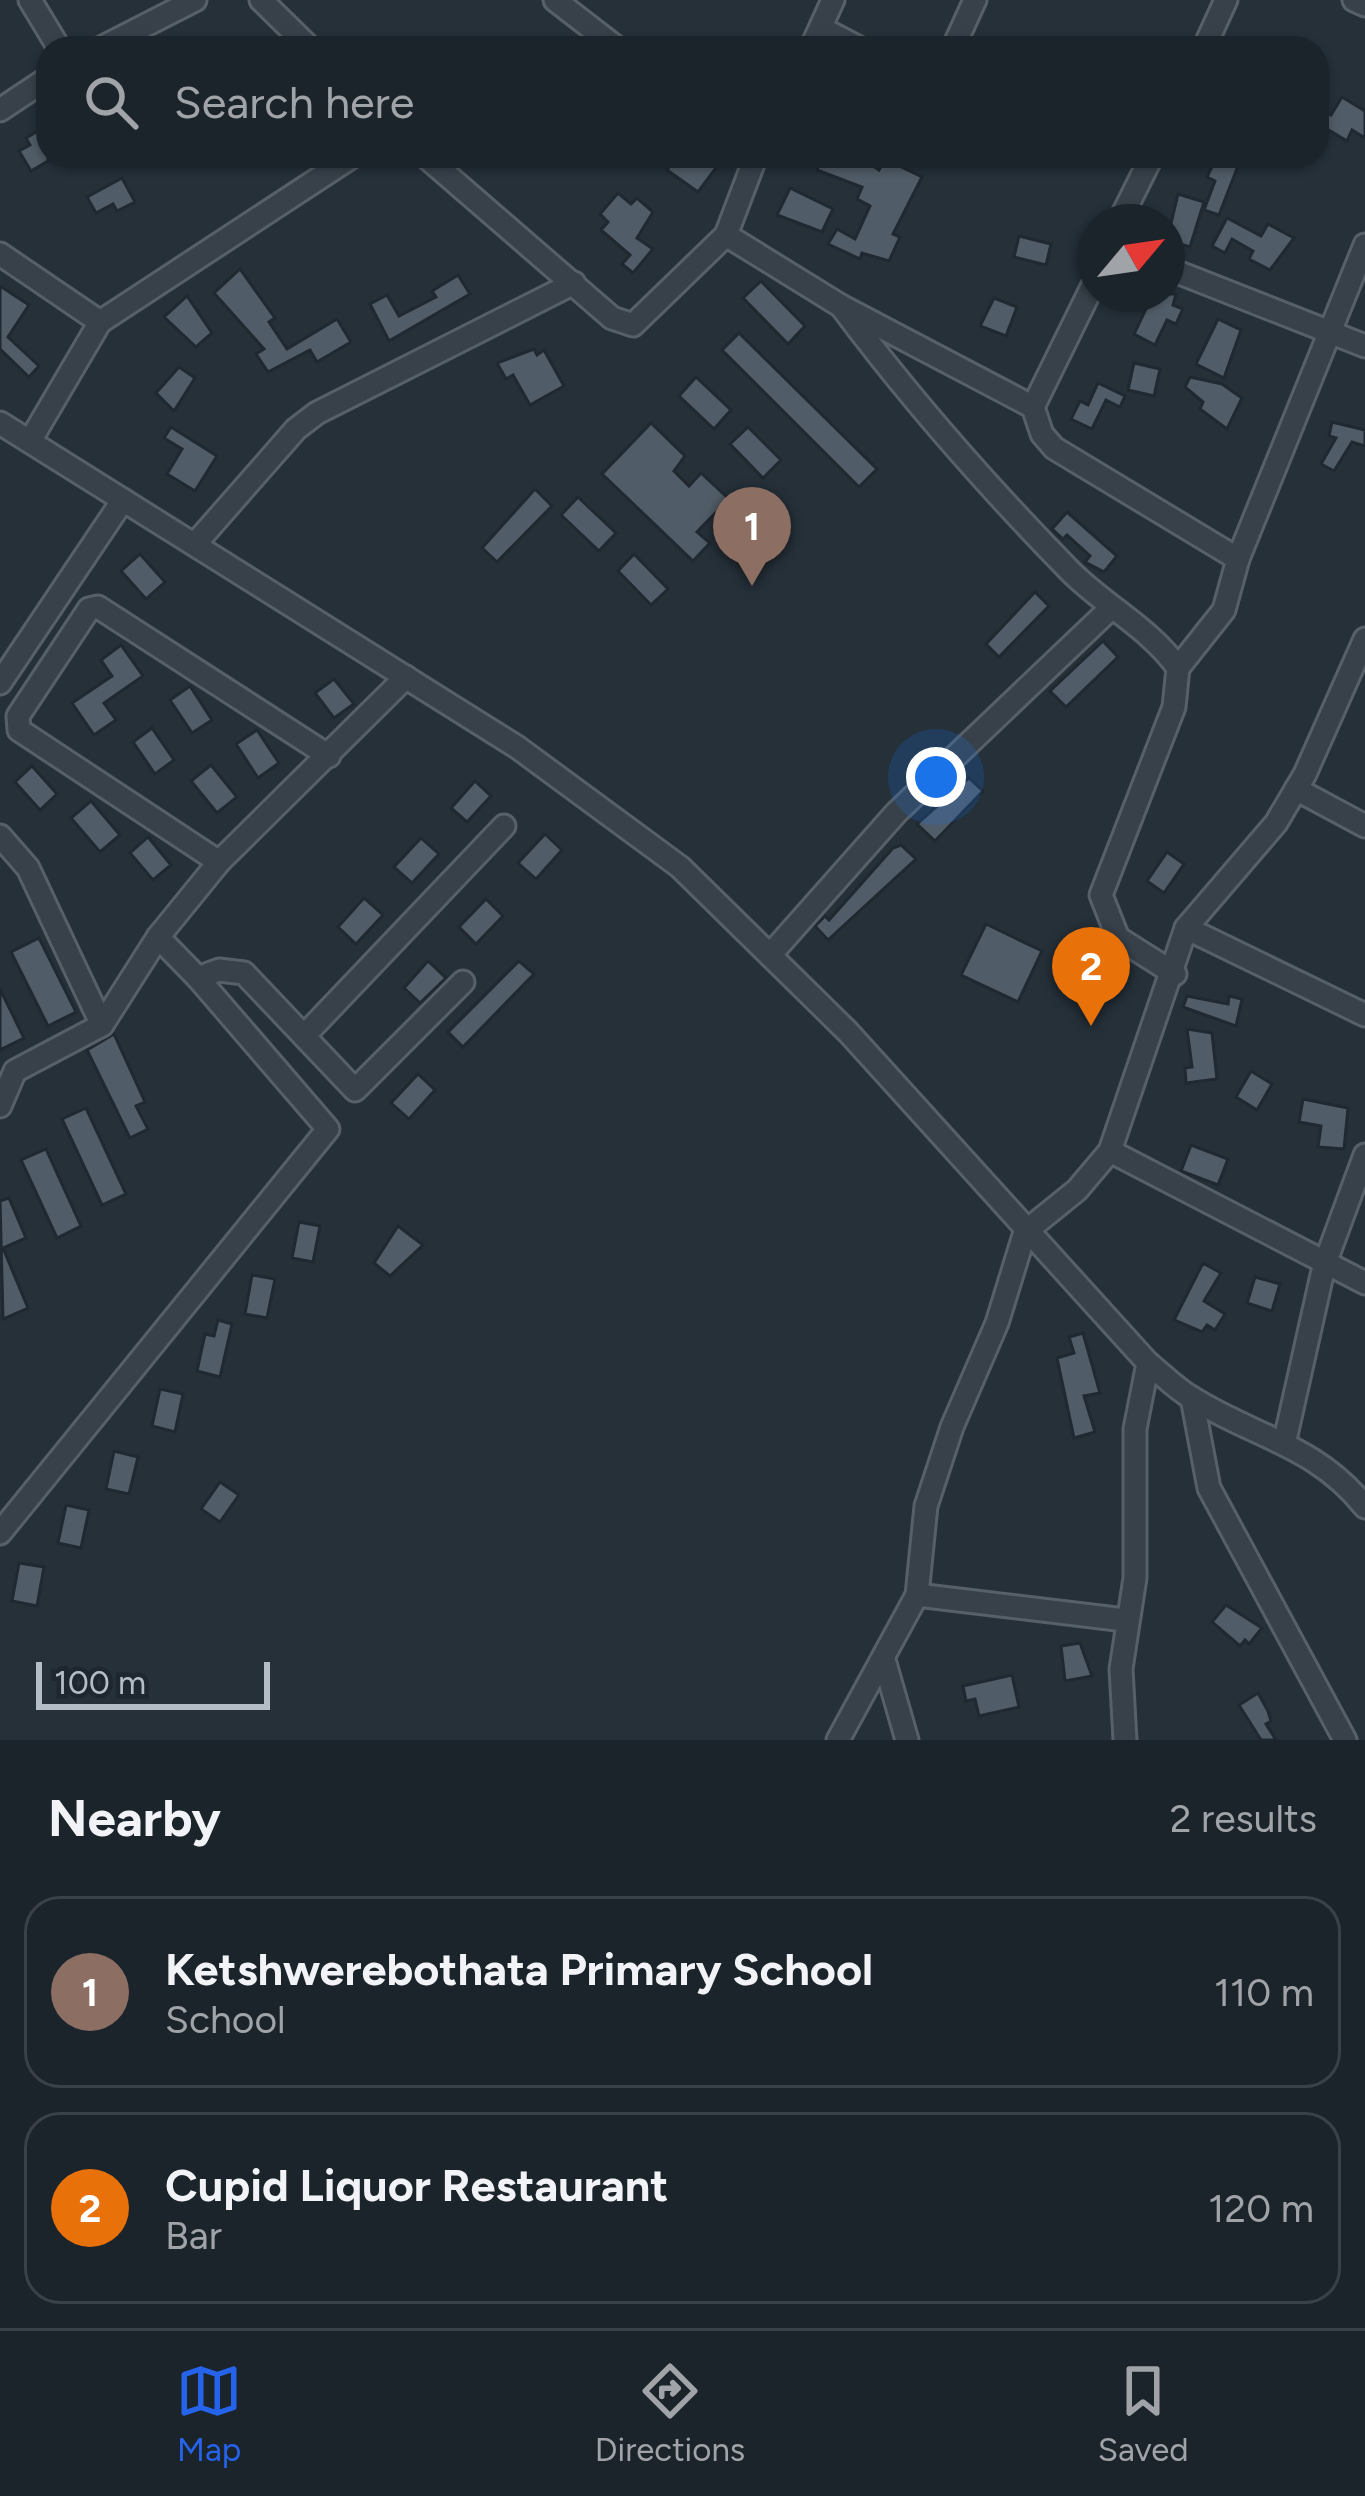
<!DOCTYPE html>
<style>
:root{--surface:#1c242b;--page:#293037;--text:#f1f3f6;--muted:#a0a4a9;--line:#3a4147;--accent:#2563eb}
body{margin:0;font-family:Figtree,sans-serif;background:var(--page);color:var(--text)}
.compass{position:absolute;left:1077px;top:204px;width:108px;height:108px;border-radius:50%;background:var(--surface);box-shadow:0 3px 9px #0004;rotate:61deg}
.scale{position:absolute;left:36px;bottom:30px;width:234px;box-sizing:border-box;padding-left:12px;border:6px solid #b4bcc5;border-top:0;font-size:33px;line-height:42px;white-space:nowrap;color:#b4bcc5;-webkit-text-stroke:9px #1e262f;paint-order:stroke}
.you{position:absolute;left:936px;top:777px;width:42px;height:42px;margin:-30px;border:9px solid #fff;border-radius:50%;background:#1a73e8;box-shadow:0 0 0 18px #1a73e833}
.badge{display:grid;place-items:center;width:78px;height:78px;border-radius:50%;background:var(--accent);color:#fff;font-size:39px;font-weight:700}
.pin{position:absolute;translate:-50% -99px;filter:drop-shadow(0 3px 6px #0008)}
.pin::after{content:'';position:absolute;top:63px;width:42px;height:36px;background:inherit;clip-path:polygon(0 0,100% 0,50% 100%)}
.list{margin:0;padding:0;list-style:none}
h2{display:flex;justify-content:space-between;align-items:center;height:156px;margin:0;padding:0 48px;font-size:51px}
h2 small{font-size:39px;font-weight:400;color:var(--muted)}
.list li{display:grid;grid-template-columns:78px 1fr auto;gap:36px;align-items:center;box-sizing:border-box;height:192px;margin:0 24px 24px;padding:0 24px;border:3px solid var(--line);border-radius:36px}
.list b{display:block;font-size:45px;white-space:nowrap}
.list p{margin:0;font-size:39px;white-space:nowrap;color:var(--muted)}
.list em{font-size:39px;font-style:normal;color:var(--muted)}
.icon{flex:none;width:66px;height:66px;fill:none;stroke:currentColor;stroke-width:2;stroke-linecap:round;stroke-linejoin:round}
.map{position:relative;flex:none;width:1365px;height:1740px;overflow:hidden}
.search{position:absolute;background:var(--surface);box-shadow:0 3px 9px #0004;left:36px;right:36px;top:36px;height:132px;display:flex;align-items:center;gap:30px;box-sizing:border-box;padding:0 42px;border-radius:36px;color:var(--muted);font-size:45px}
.sheet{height:588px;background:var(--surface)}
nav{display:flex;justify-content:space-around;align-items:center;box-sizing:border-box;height:168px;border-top:3px solid var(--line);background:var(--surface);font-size:33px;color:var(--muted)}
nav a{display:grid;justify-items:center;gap:6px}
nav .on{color:var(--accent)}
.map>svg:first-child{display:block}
</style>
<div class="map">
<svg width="1365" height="1740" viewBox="0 0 1365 1740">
<rect width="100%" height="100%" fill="#253039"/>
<g fill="#505c67" stroke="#202831" stroke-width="3">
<polygon points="1342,97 1365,111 1365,138 1352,130 1347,141 1317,123 1317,108 1331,115"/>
<polygon points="48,125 48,161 31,171 19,151 30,145 26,138"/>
<polygon points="659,156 725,156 698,192 667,170 671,164"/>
<polygon points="822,156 859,156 879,170 885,159 922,177 893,234 900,237 889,261 862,253 860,259 828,244 837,229 855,239 870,206 857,199 862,187 817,170"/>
<polygon points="1217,156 1238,166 1219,215 1204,210 1215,181 1207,177"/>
<polygon points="122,178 135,202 117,211 113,204 96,213 87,197"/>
<polygon points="790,188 833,209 822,232 777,215"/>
<polygon points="618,193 631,204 637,198 653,212 637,238 653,249 633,273 622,264 630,255 601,230 608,222 600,214"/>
<polygon points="1178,194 1204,202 1190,247 1167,240"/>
<polygon points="1227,218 1261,236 1268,224 1294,238 1270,270 1249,259 1253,251 1232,239 1225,253 1212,246"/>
<polygon points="1019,236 1051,244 1046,265 1014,257"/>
<polygon points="240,269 275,318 269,322 287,349 337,319 351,342 317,362 310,350 268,372 256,354 264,349 214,293"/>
<polygon points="458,275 470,294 389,341 370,304 387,295 399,316 436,297 432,291"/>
<polygon points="761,281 805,326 788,344 743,298"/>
<polygon points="0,286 29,305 8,337 39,366 29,377 0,349"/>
<polygon points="1153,294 1176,294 1173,305 1183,309 1176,324 1167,320 1155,345 1134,334"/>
<polygon points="187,296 212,333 196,347 164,317"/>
<polygon points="994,298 1017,307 1006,336 980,326"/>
<polygon points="1218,319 1241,330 1224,378 1196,364"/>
<polygon points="739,333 877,469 859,487 722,350"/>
<polygon points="534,349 537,355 544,350 564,386 530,405 513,375 506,379 497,363"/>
<polygon points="1134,363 1160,369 1154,396 1128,390"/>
<polygon points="179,367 195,378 174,411 156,393"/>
<polygon points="696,377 731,410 714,429 679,396"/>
<polygon points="1190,377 1222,384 1242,398 1227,429 1200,409 1203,402 1185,387"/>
<polygon points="1098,383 1125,396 1120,407 1106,400 1092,429 1071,419 1080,401 1088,405"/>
<polygon points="1332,422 1365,430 1365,446 1352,442 1334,471 1321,464 1336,438 1329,436"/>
<polygon points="651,423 685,456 674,471 689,486 701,473 729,499 697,532 710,543 693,561 602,474"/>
<polygon points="171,427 217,456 195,491 167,474 182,449 164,438"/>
<polygon points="748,427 781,460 763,478 730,444"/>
<polygon points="535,489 552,506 497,562 482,548"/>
<polygon points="578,497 616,533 599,551 561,515"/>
<polygon points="1067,512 1117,556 1104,572 1085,562 1090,556 1067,535 1063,539 1052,529"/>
<polygon points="140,554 165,582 146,599 121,571"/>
<polygon points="634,554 668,589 651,605 618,571"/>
<polygon points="1035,592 1049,606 999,657 986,644"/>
<polygon points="1103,641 1118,657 1066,707 1050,691"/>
<polygon points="121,645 143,676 104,703 116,720 94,735 72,703 112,676 101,660"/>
<polygon points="334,679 354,704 334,718 315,693"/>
<polygon points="190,686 212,720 192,733 170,700"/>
<polygon points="152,728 174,760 155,774 133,742"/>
<polygon points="257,730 279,763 258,778 236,744"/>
<polygon points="211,765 237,797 217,813 191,781"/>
<polygon points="32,766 57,794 40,810 15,782"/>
<polygon points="969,778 983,791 935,841 917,824"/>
<polygon points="475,781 491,796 467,822 451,808"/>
<polygon points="91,801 120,835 100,852 71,818"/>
<polygon points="545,834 562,850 536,879 518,863"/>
<polygon points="148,837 171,865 153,880 130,853"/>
<polygon points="421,838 439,854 412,883 394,867"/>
<polygon points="901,845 916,859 828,940 815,926 825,916 829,920 893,848"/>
<polygon points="1167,852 1184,864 1164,893 1147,881"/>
<polygon points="364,898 383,915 356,944 338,927"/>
<polygon points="486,899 503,916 476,944 459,927"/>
<polygon points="986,924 1042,951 1018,1002 961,975"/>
<polygon points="39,938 76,1012 48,1026 11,952"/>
<polygon points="428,961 446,978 420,1003 404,988"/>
<polygon points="519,961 534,974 463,1047 448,1032"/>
<polygon points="0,989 24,1038 0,1050"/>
<polygon points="1187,996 1228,1004 1229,996 1242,999 1236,1026 1183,1007"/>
<polygon points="1187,1029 1212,1033 1217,1079 1186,1083 1185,1068 1192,1067"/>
<polygon points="114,1034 145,1102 136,1106 148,1129 130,1138 87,1050"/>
<polygon points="1251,1071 1272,1084 1257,1110 1236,1097"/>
<polygon points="418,1074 435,1090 409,1119 391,1103"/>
<polygon points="1303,1099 1348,1108 1344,1149 1318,1147 1321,1126 1299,1122"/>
<polygon points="86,1108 126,1194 102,1205 62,1119"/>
<polygon points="1191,1145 1228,1159 1218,1185 1181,1171"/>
<polygon points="46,1149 81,1226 57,1238 21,1160"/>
<polygon points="9,1198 26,1238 3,1248 28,1308 3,1319 0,1201"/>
<polygon points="299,1222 320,1226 313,1262 292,1258"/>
<polygon points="398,1226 423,1245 390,1276 374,1263"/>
<polygon points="1203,1263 1221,1273 1204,1301 1225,1314 1215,1330 1207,1325 1202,1332 1174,1320"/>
<polygon points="252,1275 275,1279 267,1318 245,1314"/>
<polygon points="1255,1277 1280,1284 1272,1311 1247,1303"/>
<polygon points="218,1320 232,1324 220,1377 197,1371 205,1334 214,1336"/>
<polygon points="1083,1333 1100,1393 1084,1396 1095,1432 1074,1438 1057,1358 1074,1353 1069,1337"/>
<polygon points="160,1389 183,1394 175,1432 152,1426"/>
<polygon points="114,1451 138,1457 129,1494 106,1489"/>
<polygon points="220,1482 239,1495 220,1522 201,1509"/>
<polygon points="66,1505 89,1510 81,1548 58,1543"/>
<polygon points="19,1563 44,1567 37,1606 12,1601"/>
<polygon points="1226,1605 1262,1628 1249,1644 1245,1640 1240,1646 1212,1622"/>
<polygon points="1080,1643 1092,1676 1065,1681 1061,1646"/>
<polygon points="1012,1675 1019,1707 979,1716 975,1699 966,1701 963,1686"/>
<polygon points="1258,1693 1268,1711 1271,1721 1266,1724 1276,1740 1261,1740 1239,1705"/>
</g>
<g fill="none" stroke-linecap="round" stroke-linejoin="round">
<defs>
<g id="minor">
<polyline points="30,0 59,48"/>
<polyline points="261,0 310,48"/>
<polyline points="555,0 617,48"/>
<polyline points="1354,0 1365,5"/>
<polyline points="821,28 859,48"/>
<polyline points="101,48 195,0"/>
<polyline points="811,48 833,0"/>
<polyline points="953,48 975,0"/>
<polyline points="1204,48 1226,0"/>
<polyline points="0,110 48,78"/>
<polyline points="425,156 612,318 633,325 726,235 756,156"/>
<polyline points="1119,222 1152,156"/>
<polyline points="726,235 841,306 1033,407 1042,434 1054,448 1238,559"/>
<polyline points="0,254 100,322"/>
<polyline points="1167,268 1365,346"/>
<path d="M841,306C911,400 987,486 1069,570C1103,605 1150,628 1178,668L1174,707L1101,895L1118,938L1175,974"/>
<polyline points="1033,407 1095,281"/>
<path d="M0,423L517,747L680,867L848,1032L1148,1363C1162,1374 1176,1389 1192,1398C1254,1437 1316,1445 1365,1507"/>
<polyline points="30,441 100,322 353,156"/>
<polyline points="196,543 296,429 317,413 574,283"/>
<polyline points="1178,668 1224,610 1238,559 1365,245"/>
<polyline points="0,683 123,500"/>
<polyline points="1296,789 1365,826"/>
<polyline points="0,836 28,868 102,1025"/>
<polyline points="219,862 19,730 18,716 89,609 98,607 329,756"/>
<polyline points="1186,928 1365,1015"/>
<polyline points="158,937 198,978 219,970 244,973 355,1090 463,982"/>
<polyline points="770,955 896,813 1111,608"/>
<polyline points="304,1036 504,826"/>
<polyline points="0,1106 15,1071 102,1025 158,937 219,862 406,677"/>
<polyline points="1110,1151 1365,1283"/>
<polyline points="1192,1398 1209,1488 1345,1740"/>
<polyline points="1285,1440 1324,1266 1365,1155"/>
<polyline points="0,1533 328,1129 198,978"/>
<polyline points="917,1595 1125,1620"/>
<polyline points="884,1660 907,1740"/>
<polyline points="838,1740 917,1595 926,1506 952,1427 997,1323 1025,1232 1077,1190 1110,1151 1186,928 1276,823 1305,774 1365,639"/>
<polyline points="1125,1740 1121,1669 1135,1578 1135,1429 1148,1363"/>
</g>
</defs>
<use href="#minor" stroke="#575f68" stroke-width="27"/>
<use href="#minor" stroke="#38414a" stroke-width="21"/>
</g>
</svg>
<svg class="compass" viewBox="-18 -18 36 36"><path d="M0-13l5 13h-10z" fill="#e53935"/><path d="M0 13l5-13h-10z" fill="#a0a4a9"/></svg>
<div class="scale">100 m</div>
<div class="you"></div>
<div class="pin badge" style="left:752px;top:586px;background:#8d6e63">1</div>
<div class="pin badge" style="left:1091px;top:1026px;background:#e8710a">2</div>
<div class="search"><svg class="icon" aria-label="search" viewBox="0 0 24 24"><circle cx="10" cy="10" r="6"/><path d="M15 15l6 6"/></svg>Search here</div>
</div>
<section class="sheet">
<h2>Nearby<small>2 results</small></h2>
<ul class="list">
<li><span class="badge" style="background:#8d6e63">1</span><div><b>Ketshwerebothata Primary School</b><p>School</p></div><em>110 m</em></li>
<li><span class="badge" style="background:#e8710a">2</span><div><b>Cupid Liquor Restaurant</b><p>Bar</p></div><em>120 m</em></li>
</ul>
</section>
<nav>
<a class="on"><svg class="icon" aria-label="map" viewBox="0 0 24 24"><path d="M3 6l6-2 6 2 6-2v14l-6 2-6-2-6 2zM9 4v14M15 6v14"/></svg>Map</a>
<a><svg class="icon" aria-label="directions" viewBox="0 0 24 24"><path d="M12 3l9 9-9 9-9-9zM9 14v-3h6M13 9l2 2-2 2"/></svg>Directions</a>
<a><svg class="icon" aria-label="saved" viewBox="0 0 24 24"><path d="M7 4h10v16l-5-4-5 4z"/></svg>Saved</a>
</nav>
